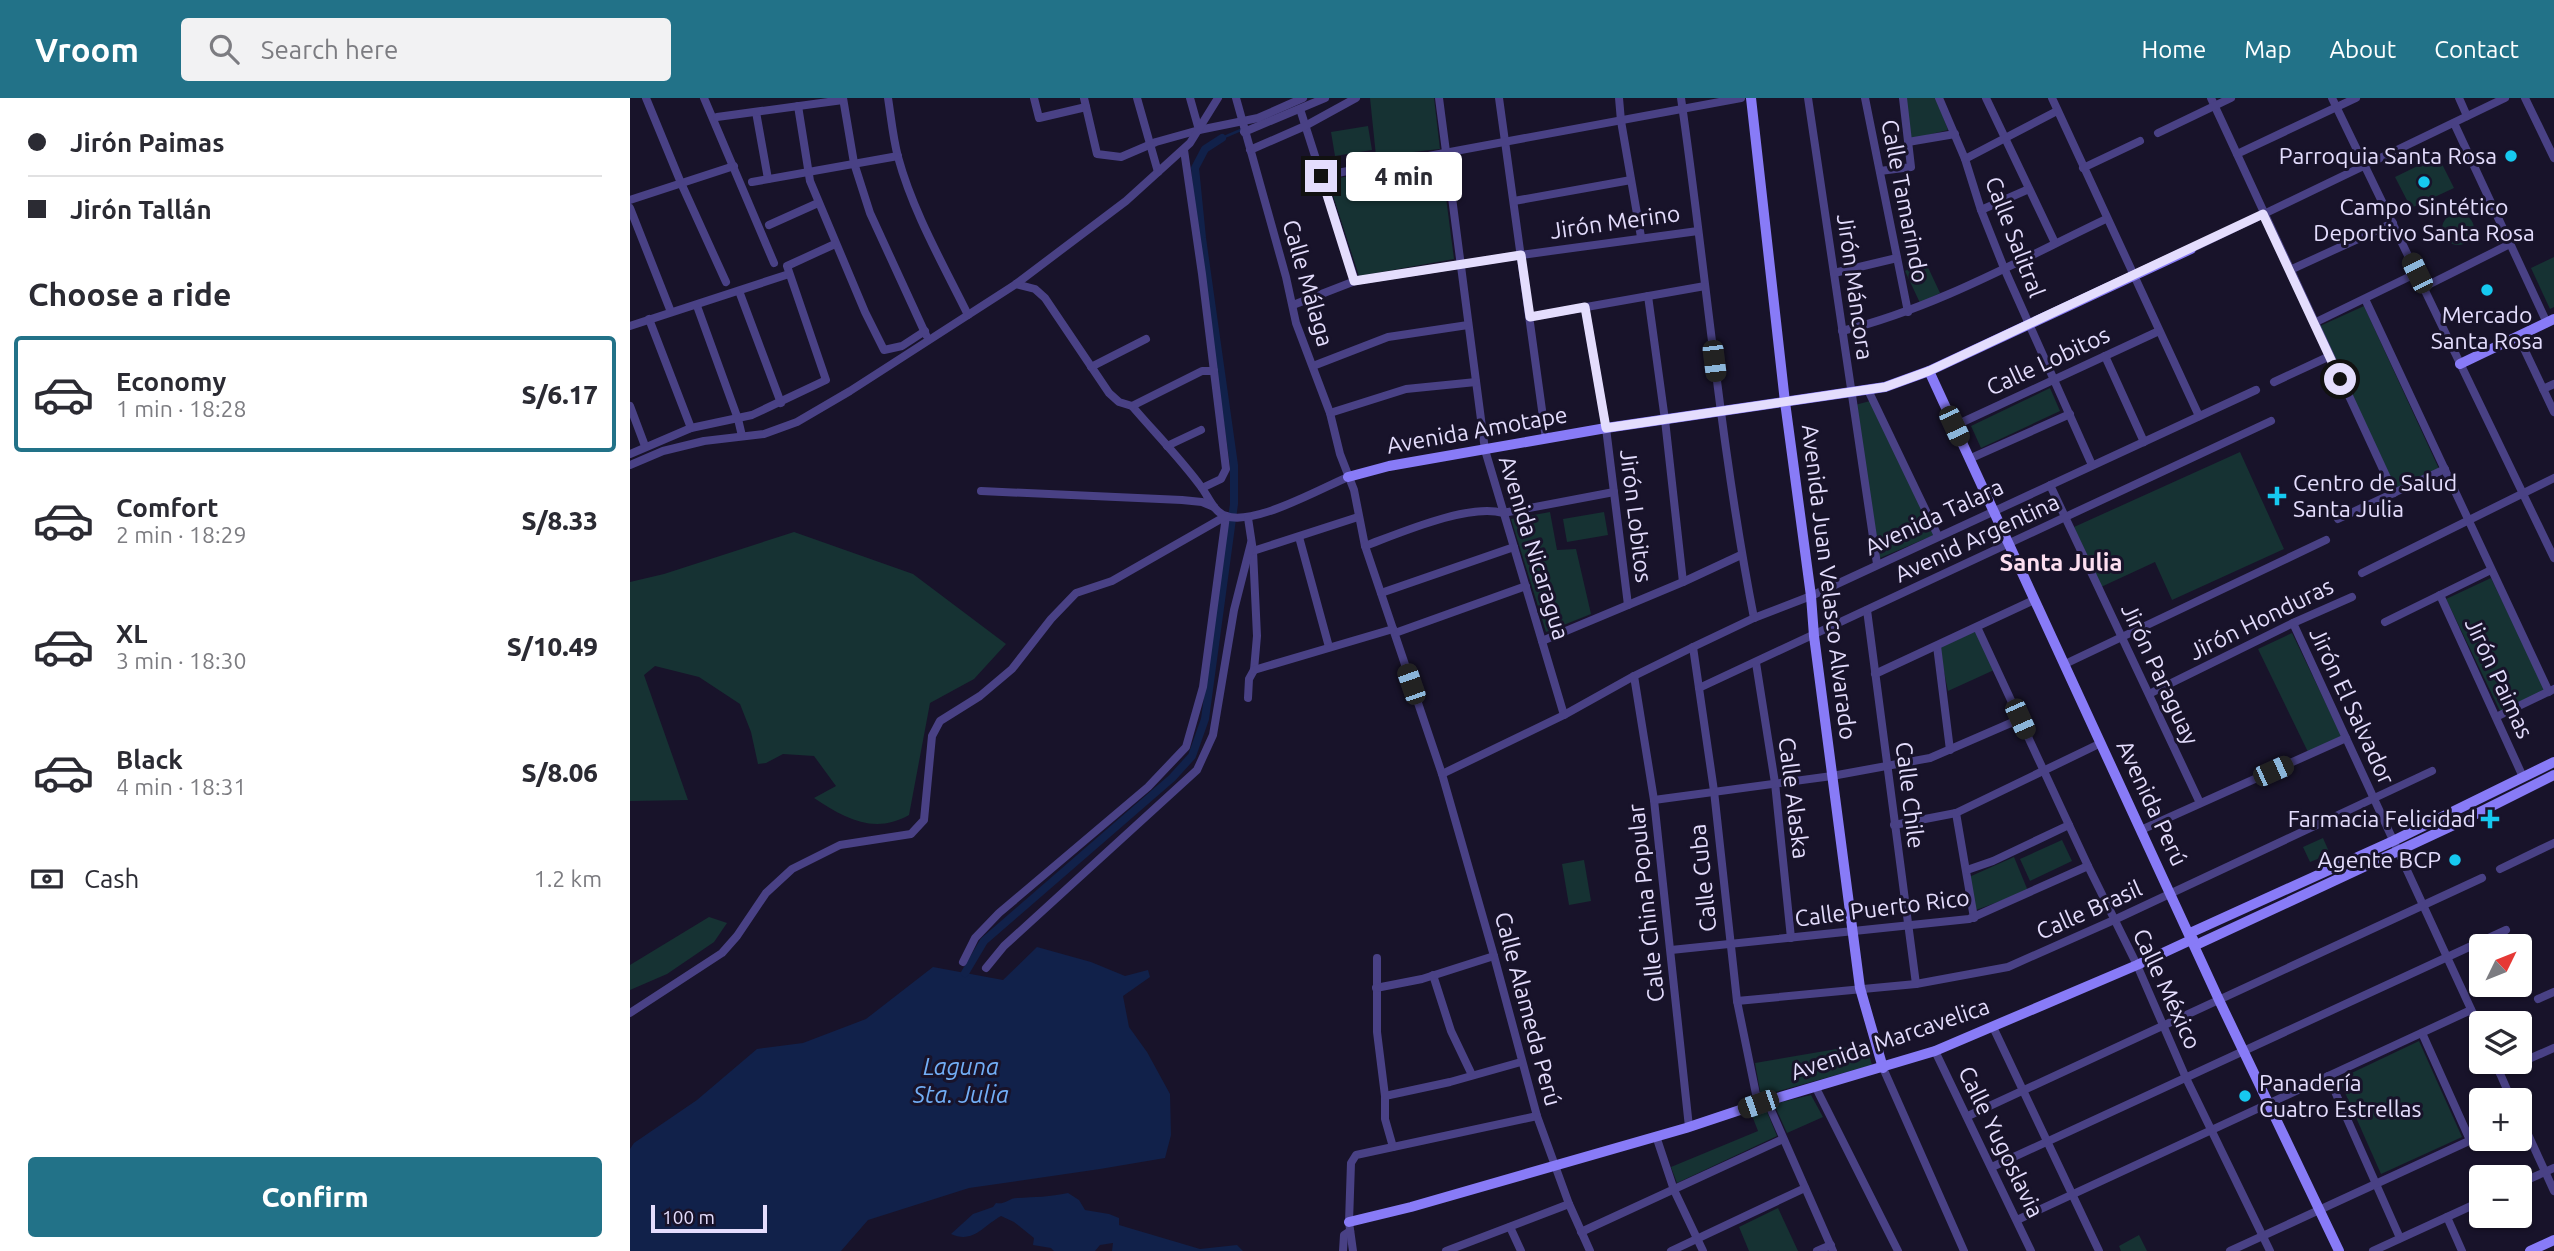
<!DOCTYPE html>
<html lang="en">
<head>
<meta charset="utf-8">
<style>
  :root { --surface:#fff; --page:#f2f2f3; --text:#2b2b33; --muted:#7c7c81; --line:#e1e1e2; --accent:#227288 }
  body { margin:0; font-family:Ubuntu,sans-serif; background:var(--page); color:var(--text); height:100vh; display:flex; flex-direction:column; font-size:26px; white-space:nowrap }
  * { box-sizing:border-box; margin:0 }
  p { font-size:23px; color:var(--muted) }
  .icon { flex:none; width:38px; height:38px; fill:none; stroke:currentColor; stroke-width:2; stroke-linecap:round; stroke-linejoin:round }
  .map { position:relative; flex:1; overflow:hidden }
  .panel { display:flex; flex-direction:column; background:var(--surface); width:630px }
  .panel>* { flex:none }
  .guide { display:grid; align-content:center; height:154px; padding:0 28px; background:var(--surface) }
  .needle { width:46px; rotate:47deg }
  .tools { position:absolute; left:1839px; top:836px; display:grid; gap:14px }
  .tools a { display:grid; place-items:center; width:63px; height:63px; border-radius:7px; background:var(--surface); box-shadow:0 2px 5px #0004; font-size:35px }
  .scale { position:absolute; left:21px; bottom:18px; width:116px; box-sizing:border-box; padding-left:7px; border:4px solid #e4ddfd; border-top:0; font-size:19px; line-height:24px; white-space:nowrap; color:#e4ddfd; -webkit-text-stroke:5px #18132a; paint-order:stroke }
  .end { position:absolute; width:32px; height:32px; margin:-16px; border:9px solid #e4ddfd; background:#111; box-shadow:0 0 0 4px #111 }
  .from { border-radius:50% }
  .bubble { position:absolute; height:49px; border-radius:7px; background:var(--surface); box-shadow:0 2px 5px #0004; font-size:23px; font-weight:800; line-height:49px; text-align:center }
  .car { position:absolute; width:21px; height:42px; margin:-21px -10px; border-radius:9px; box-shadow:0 0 5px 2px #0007; background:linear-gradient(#222 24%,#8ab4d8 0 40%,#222 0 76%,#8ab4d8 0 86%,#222 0) }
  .guide b { display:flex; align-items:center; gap:24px; height:66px; font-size:26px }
  .guide b+b { border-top:2px solid var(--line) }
  .guide i { width:18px; height:18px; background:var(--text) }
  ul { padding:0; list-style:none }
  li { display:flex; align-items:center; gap:21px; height:116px; margin:0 14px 10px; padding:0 14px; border:4px solid transparent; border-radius:7px }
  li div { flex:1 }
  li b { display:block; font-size:26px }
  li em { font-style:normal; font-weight:800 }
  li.active { border-color:var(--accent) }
  li>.icon { width:63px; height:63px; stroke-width:1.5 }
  h2 { padding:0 28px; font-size:32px; line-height:84px }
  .pay { display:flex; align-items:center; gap:18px; height:77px; padding:0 28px; font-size:26px }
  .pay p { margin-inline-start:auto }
  .cta { display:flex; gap:14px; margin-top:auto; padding:14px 28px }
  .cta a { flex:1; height:80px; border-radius:7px; background:var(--accent); color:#fff; font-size:28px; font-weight:800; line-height:80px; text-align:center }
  header { display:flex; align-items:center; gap:42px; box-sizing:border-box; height:98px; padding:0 35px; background:var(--accent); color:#fff }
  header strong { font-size:33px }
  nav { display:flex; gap:38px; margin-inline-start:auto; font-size:24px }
  .search { width:490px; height:63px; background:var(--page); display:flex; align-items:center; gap:18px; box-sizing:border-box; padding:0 24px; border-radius:7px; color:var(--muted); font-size:26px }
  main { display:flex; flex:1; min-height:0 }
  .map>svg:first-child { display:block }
  .green { fill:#163233 }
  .water { fill:#11214a }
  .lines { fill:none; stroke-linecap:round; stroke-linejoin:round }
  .stream { stroke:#11214a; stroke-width:2.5 }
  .canal { stroke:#11214a; stroke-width:8 }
  .street { stroke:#494185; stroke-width:8 }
  .secondary { stroke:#887bf7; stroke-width:10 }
  .route { stroke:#e4ddfd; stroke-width:9 }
  .poi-dot { fill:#16c9f0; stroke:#18132a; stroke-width:2.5 }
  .labels { text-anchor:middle; stroke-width:6; stroke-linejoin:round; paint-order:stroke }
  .poi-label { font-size:23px; fill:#e4ddfd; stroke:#18132a; text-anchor:end }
  .street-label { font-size:23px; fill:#e4ddfd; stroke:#18132a }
  .neighbourhood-label { font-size:24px; font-weight:bold; fill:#fddff0; stroke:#18132a }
  .water-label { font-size:24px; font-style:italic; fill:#72aef6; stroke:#18132a }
</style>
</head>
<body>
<header>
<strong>Vroom</strong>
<div class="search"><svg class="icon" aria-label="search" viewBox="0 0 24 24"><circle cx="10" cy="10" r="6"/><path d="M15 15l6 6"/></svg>Search here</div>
<nav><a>Home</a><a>Map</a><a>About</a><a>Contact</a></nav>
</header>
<main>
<section class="panel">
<div class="guide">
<b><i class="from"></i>Jirón Paimas</b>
<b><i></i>Jirón Tallán</b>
</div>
<h2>Choose a ride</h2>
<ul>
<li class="active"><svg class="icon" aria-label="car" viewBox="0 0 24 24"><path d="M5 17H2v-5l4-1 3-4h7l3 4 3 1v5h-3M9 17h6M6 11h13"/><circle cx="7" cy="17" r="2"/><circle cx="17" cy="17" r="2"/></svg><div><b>Economy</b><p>1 min · 18:28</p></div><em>S/6.17</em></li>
<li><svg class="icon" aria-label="car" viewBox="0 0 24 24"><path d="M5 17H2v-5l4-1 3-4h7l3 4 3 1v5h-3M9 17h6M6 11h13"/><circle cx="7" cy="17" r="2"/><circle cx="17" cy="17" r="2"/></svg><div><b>Comfort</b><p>2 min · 18:29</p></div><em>S/8.33</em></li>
<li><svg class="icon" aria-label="car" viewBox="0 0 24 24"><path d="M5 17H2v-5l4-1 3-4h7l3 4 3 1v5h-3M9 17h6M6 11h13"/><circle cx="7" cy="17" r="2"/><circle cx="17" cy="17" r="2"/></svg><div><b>XL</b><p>3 min · 18:30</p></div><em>S/10.49</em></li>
<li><svg class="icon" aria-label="car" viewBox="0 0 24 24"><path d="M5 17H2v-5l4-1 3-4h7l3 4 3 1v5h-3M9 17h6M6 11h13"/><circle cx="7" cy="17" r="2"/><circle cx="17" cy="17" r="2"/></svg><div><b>Black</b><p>4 min · 18:31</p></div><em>S/8.06</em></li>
</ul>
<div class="pay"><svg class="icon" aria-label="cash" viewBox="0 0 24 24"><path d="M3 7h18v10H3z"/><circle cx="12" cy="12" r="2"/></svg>Cash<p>1.2 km</p></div>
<div class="cta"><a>Confirm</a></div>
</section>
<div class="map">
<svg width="1924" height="1153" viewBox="0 0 1924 1153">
  <rect width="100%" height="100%" fill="#18132a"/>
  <g class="green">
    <polygon points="740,0 804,0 810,51 746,58"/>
    <polygon points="1276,0 1306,0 1318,32 1281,41"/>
    <polygon points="738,28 742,52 705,58 701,34"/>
    <polygon points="1808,58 1824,90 1781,110 1765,79"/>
    <polygon points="811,61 824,161 729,178 698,82"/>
    <circle cx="1828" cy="131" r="16"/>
    <polygon points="1924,159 1924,209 1920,211 1901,170"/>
    <polygon points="1295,163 1310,195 1290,205 1275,173"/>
    <polygon points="1734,208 1809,371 1766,391 1690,228"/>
    <polygon points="1420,290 1430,313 1351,350 1341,328"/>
    <polygon points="1240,303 1304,437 1250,460 1225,307"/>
    <polygon points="1610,354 1654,451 1542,502 1525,464 1471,489 1444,429"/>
    <polygon points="920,414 927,452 946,451 961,516 916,534 881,421"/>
    <polygon points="974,414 978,437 937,444 933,421"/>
    <path d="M164,434l119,42 93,70 -32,35 -44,24 -21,112c-35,20 -65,3 -95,-17l22,-12 -22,-30 -31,-2 -17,9 -8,1 -7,-32 -11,-28 -41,-27 -44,-11 -11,9 44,125 -58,1v-219l34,-8z"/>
    <polygon points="1861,480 1916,593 1871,615 1816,501"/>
    <polygon points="1346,533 1364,572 1318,593 1309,550"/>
    <polygon points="1662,535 1712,639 1678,654 1628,551"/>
    <polygon points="1693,740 1700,756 1680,764 1673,749"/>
    <polygon points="1432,742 1442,763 1400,783 1390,761"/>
    <polygon points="1384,759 1398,793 1346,812 1339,779"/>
    <polygon points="954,762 961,803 939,807 932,766"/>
    <polygon points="79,819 97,825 84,844 37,876 0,892 0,867"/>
    <polygon points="1789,943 1832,1039 1751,1076 1709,981"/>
    <polygon points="1236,946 1242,967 1131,998 1125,965"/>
    <polygon points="1181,997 1193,1019 1157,1035 1144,1006"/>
    <polygon points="1135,1009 1147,1038 1047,1085 1041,1069 1128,1033 1121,1015"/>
    <polygon points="1148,1110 1168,1153 1119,1153 1109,1129"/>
    <polygon points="1509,1137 1517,1153 1491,1153 1489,1148"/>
  </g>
  <g class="water">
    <polygon points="407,849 461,864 495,878 518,872 520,879 493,898 499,929 517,954 540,996 541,1037 535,1060 470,1071 339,1090 238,1122 211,1153 0,1153 0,1051 4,1045 67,1002 127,951 173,945 236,921 303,869 373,882"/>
    <path d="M438,1095l11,7 6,10 24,4 10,4v7l81,24 37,-4 6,6h-131l1,-8 -13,2 -5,6h-41l-3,-3 -18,-3 1,-7 -20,-16 -13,-6c-18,10 -28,28 -50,18l22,-20 20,-7 3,-4c9,2 13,-5 21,-5 18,-1 33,-1 51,-5z"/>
  </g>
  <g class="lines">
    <polyline class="stream" points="592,40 613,31"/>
    <polyline class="canal" points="335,875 354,843 542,680 562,658 575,621 604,406 604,367 572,140 565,70 575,51 592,40"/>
    <g class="street">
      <polyline points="16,0 51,85 96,184"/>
      <polyline points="74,0 144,165"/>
      <polyline points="213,0 224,65 240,115 296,237"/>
      <path d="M258,0c3,19 5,40 10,59 15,55 45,107 70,158"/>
      <polyline points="404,0 409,20 456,9"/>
      <polyline points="454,0 467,56 491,59 526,44 569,32 628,20 673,0"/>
      <polyline points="507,0 528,74"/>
      <polyline points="560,0 569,32"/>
      <polyline points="606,0 656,179 666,225 700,315 710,356 724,392 735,448 812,676 864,858 907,1018 939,1106 960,1153"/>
      <polyline points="809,0 855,352 934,617"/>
      <polyline points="869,0 916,341"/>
      <polyline points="989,0 991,23 1011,139"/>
      <path d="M1051,0c25,173 39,348 73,520"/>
      <polyline points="1178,0 1247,466"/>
      <polyline points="1235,0 1278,214"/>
      <polyline points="1309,0 1335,61 1351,112 1374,170 1462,367"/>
      <polyline points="1356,0 1425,145"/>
      <polyline points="1422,0 1569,318"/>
      <polyline points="1581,0 1764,395"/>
      <polyline points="1702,0 1924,460"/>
      <polyline points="1829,0 1837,18"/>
      <polyline points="1895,0 1924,60"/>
      <polyline points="168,8 180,83 235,214 254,252 272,248 295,233"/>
      <polyline points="670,11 725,183"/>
      <polyline points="126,14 138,81"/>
      <polyline points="87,19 213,2"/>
      <polyline points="1824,25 1917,225"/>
      <polyline points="614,34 695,0"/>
      <polyline points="1528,35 1601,0"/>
      <polyline points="1278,44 1325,36"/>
      <polyline points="554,52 572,176 596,371 591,381 572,390"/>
      <polyline points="620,52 675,28 726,0"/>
      <polyline points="1607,56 1726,0"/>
      <polyline points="1335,61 1427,13"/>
      <polyline points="1453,70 1510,43"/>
      <polyline points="1250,73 1281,69 1273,0"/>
      <polyline points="691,78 1111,0"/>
      <polyline points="122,84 268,58"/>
      <polyline points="0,102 104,68"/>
      <polyline points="884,103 1001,82"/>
      <polyline points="0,110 41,214"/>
      <polyline points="1351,112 1399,91"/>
      <polyline points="139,127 188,105"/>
      <polyline points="1561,151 1875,0"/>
      <polyline points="1660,172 1763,125"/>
      <polyline points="1204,175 1267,160"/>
      <path d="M386,186l19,5 10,9 64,95 10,9 13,4c23,27 49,53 70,82 7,10 12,24 24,28 28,10 94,-27 122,-39"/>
      <polyline points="1794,189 1880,146"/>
      <polyline points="109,193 151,305"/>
      <polyline points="1018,198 1035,322 1053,484"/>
      <polyline points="1735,201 1919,594"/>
      <polyline points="663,207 725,183 891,157 1068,133"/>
      <polyline points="67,208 108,321 112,338"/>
      <polyline points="955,209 976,330 998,507"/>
      <polyline points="900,219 1075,188"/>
      <polyline points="19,221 61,330"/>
      <polyline points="1684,225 1787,175"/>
      <polyline points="0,228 159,176"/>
      <path d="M1212,233c93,-23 178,-71 264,-112"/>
      <polyline points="1888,238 1924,314"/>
      <polyline points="1475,258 1514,344"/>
      <polyline points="683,268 758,239 838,227"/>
      <polyline points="461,269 516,241"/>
      <polyline points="1644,284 1700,258"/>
      <polyline points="1913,291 1924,286"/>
      <polyline points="1238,292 1308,438"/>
      <polyline points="0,308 15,348"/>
      <polyline points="502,308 572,273 584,273"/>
      <polyline points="700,315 776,291 846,284"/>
      <polyline points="1324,328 1529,233"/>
      <polyline points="537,348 571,332"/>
      <polyline points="0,356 61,330 122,317 196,282 157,168 205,146"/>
      <polyline points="1339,361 1440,316"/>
      <polyline points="0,367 33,353 74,343 134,336 167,324 220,293 386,186 496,103 560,45 588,0"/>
      <polyline points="1420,387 1570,705"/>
      <polyline points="351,393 552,402 572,404 584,409"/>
      <polyline points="618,420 623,453 627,538 624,572 619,581 618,600"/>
      <polyline points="1708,421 1815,371"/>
      <polyline points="669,439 699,549"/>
      <path d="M735,448c35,-13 104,-43 138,-33l111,-21"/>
      <polyline points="623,453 728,419"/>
      <polyline points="1732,475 1924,380"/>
      <polyline points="751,495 884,449"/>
      <polyline points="1810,497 1893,679"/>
      <polyline points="1237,512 1286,886"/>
      <polyline points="1755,524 1861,472"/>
      <polyline points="1663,525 1852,935"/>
      <polyline points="1347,529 1458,768 1507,867 1556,980 1640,1153"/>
      <polyline points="765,535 896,488"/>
      <polyline points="912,543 1053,484 1111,457"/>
      <polyline points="1307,548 1320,652"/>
      <polyline points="1063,549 1084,693 1107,903 1128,1006"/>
      <polyline points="1126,565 1145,685 1161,840"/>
      <polyline points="1435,566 1696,442"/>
      <polyline points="624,572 763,531"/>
      <polyline points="1245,576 1404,502"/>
      <polyline points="1004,578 1024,702 1059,1029"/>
      <polyline points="1069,590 1641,323"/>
      <polyline points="1519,596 1663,525 1722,499"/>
      <polyline points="1866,619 1924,591"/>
      <polyline points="812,676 934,617 1004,578 1063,549 1124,520 1181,498 1626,292"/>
      <polyline points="1024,702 1202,678 1300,660 1390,621"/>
      <polyline points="1326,715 1344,820"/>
      <polyline points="1264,727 1326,715 1471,645"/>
      <polyline points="1511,732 1716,640"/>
      <polyline points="1870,771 1924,745"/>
      <polyline points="1337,772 1363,763 1439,727"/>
      <polyline points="1041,852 1339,821 1458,768"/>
      <polyline points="747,860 747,934 755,998 755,1021 763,1049"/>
      <polyline points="333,864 345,840 369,815 518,689 556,649 573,589 596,418"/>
      <polyline points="356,870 374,848 567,672 583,637 604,512 621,445"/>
      <polyline points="803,877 821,933 842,977"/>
      <polyline points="746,890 792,881 864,858"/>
      <polyline points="1908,901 1924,894"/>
      <polyline points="1107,903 1286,886 1378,869 1484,822 1802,673"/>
      <polyline points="0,915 92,855 107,838 136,795 162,771 210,747 281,736 294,722 302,638 310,623 350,598 382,571 421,521 446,495 482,483 596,418"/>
      <polyline points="1363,929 1469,1153"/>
      <polyline points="1792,935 1840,1042"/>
      <polyline points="1305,953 1401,1153"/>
      <polyline points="1865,964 1882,1003"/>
      <polyline points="1253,970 1334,1153"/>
      <polyline points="1869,974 1924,950"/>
      <polyline points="1698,978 1770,1140"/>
      <polyline points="1186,990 1268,1153"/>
      <polyline points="755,998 820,984 891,964"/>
      <polyline points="1137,1003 1203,1153"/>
      <polyline points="1338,1018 1852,780"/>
      <polyline points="1890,1019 1924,1093"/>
      <polyline points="1026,1038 1044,1092 1073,1153"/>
      <polyline points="1362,1069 1876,832"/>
      <polyline points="1890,1085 1924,1070"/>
      <polyline points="1817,1119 1832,1153"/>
      <polyline points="1387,1122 1841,912"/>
      <polyline points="880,1129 891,1153"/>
      <polyline points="951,1134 1153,1041"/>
      <polyline points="713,1153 714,1137 720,1133"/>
      <polyline points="723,1153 719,1124 721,1065 726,1057 907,1018"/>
      <polyline points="816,1153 939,1106"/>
      <polyline points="1041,1153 1175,1090"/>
      <polyline points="1187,1153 1201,1147"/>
      <polyline points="1600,1153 1852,1037"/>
      <polyline points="1743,1153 1852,1103"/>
    </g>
    <g class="secondary">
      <polyline points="1121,0 1155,304 1181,498 1184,538 1230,890 1253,970"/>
      <polyline points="1830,266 1924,221"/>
      <polyline points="1299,273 1589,902 1709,1153"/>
      <polyline points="718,379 759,368 976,330 1255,289 1299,273 1561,151"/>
      <polyline points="1560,835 1763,743 1924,664"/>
      <polyline points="1566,847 1826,726 1924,677"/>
      <polyline points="719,1124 781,1109 1056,1030 1137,1003 1305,953 1507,867 1563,841"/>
      <polyline points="1900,1153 1924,1142"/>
    </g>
  </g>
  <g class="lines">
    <polyline class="route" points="691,78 724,183 891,157 900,219 955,209 976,330 1255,289 1299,273 1633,116 1710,281"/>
  </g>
  <g class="poi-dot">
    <circle cx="1881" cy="58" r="7"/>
    <circle cx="1794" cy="84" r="7"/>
    <circle cx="1857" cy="192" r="7"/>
    <path d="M1643.5 387.5h7v7h7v7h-7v7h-7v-7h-7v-7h7z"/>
    <path d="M1856.5 710.5h7v7h7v7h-7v7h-7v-7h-7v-7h7z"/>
    <circle cx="1825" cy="762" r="7"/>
    <circle cx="1615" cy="998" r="7"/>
  </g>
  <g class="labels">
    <g class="poi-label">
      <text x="1867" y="66">Parroquia Santa Rosa</text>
      <text x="1794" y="117" text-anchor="middle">Campo Sintético<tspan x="1794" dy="26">Deportivo Santa Rosa</tspan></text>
      <text x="1857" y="225" text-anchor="middle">Mercado<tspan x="1857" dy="26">Santa Rosa</tspan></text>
      <text x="1663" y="393" text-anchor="start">Centro de Salud<tspan x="1663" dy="26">Santa Julia</tspan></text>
      <text x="1846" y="729">Farmacia Felicidad</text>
      <text x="1811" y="770">Agente BCP</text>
      <text x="1629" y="993" text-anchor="start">Panadería<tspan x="1629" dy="26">Cuatro Estrellas</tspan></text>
    </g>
    <g class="street-label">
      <text transform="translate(1275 103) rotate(79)" y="8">Calle Tamarindo</text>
      <text transform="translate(985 124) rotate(-8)" y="8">Jirón Merino</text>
      <text transform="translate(1385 139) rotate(69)" y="8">Calle Salitral</text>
      <text transform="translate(678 185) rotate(74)" y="8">Calle Málaga</text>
      <text transform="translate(1225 189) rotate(82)" y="8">Jirón Máncora</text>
      <text transform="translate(1418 263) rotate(-25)" y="8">Calle Lobitos</text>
      <text transform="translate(847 332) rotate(-10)" y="8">Avenida Amotape</text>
      <text transform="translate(1006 418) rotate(83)" y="8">Jirón Lobitos</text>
      <text transform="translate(1304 419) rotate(-25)" y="8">Avenida Talara</text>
      <text transform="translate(1347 440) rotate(-25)" y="8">Avenid Argentina</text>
      <text transform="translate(904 450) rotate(73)" y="8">Avenida Nicaragua</text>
      <text transform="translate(1199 484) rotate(83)" y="8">Avenida Juan Velasco Alvarado</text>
      <text transform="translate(1631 521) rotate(-26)" y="8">Jirón Honduras</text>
      <text transform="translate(1530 576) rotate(65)" y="8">Jirón Paraguay</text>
      <text transform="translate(1869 580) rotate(65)" y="8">Jirón Paimas</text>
      <text transform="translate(1722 608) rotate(65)" y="8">Jirón El Salvador</text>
      <text transform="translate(1280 697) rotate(83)" y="8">Calle Chile</text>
      <text transform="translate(1164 700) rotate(83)" y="8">Calle Alaska</text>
      <text transform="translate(1522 705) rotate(65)" y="8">Avenida Perú</text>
      <text transform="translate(1073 780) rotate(-96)" y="8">Calle Cuba</text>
      <text transform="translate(1016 805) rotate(-96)" y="8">Calle China Popular</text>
      <text transform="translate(1252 810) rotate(-7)" y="8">Calle Puerto Rico</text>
      <text transform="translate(1459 812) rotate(-24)" y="8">Calle Brasil</text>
      <text transform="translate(1537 891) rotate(65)" y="8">Calle México</text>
      <text transform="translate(898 911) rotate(75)" y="8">Calle Alameda Perú</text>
      <text transform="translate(1260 941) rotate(-19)" y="8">Avenida Marcavelica</text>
      <text transform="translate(1371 1044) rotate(64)" y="8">Calle Yugoslavia</text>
    </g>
    <g class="neighbourhood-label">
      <text x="1431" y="473">Santa Julia</text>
    </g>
    <g class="water-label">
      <text x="331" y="977">Laguna<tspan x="331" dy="28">Sta. Julia</tspan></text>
    </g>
  </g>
</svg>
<div class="tools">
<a><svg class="needle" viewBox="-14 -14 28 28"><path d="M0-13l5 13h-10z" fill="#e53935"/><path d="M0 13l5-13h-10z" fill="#7c7c81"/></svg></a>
<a><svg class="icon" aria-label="layers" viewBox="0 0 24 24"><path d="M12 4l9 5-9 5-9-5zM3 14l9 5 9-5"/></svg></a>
<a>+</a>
<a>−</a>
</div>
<div class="scale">100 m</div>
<i class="end from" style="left:1710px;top:281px"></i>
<i class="end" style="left:691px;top:78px"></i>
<div class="bubble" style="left:716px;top:54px;width:116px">4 min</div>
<i class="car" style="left:1787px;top:175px;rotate:334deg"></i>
<i class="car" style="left:1084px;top:263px;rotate:173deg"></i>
<i class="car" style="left:1324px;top:328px;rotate:155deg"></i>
<i class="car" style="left:781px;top:586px;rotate:341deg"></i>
<i class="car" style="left:1390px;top:621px;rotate:156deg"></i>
<i class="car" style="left:1643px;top:673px;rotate:66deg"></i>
<i class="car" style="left:1128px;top:1006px;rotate:251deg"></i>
</div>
</main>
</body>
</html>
